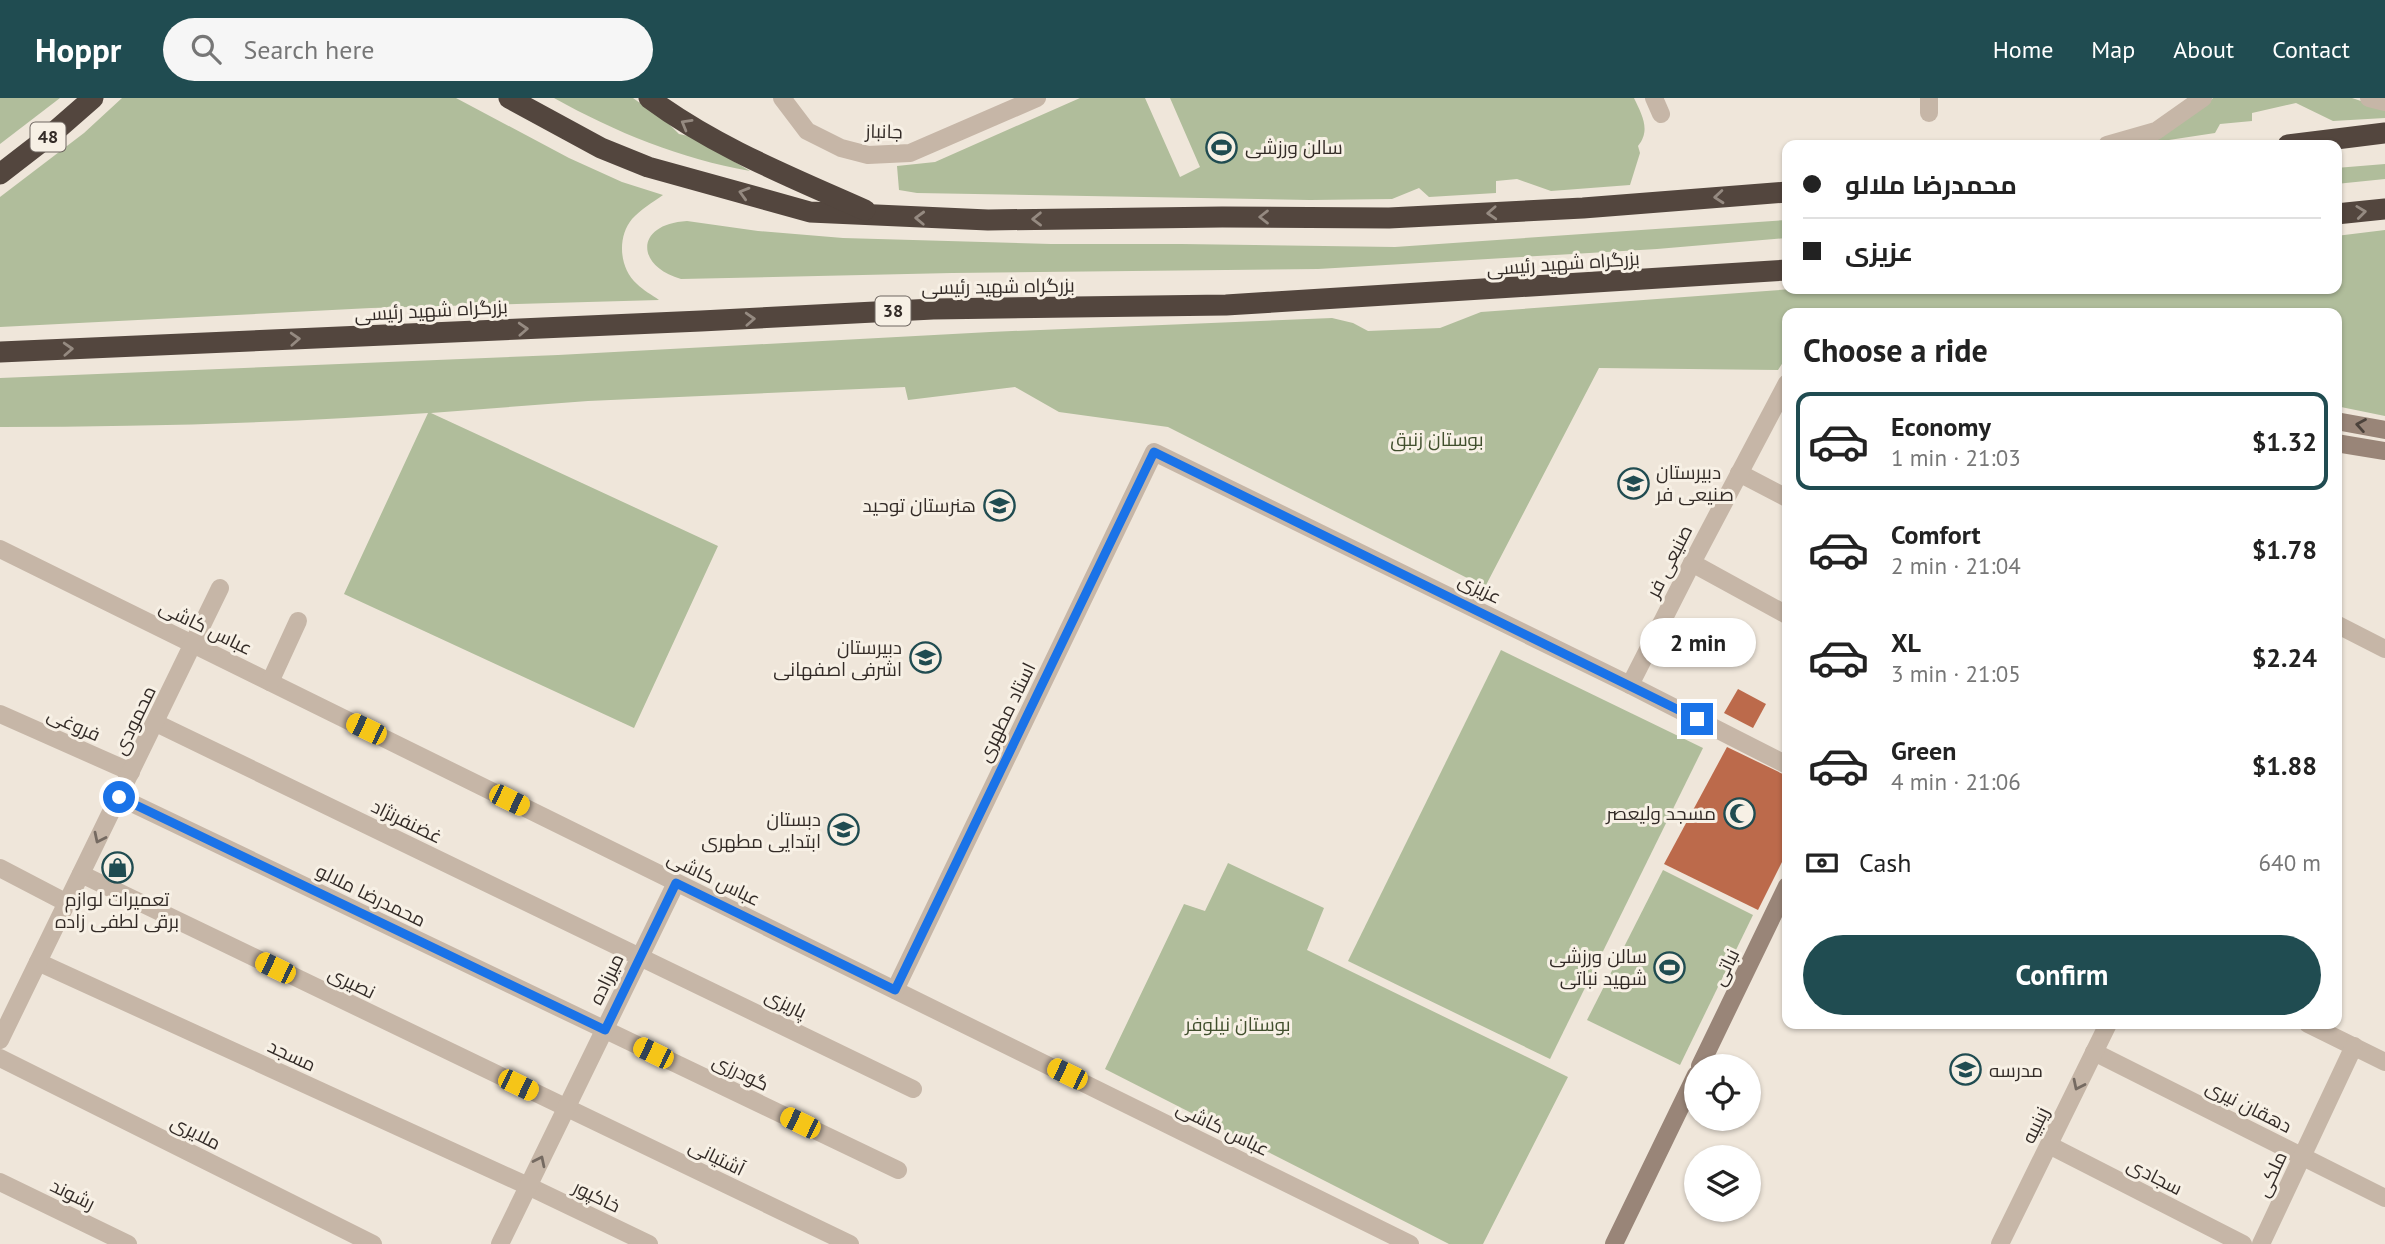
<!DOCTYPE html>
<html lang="en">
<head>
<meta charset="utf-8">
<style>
  :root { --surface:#fff; --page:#f6f6f6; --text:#222; --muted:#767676; --line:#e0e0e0; --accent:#204c51 }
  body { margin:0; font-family:"PT Sans",Cairo,sans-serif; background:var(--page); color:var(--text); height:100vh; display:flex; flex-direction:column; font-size:26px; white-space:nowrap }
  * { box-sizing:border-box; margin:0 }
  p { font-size:23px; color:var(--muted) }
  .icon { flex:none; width:38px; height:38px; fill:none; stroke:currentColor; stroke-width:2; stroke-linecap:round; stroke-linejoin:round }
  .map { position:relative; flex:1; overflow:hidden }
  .sheet { position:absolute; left:1782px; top:210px; width:560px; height:721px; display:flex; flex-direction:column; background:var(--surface); border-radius:14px; box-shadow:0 2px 5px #0004 }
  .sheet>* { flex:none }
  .banner { position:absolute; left:1782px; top:42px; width:560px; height:154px; border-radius:14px; box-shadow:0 2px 5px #0004; display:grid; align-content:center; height:154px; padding:0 21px; background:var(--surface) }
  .buttons { position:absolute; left:1684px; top:956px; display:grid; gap:14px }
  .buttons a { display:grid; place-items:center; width:77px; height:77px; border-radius:50%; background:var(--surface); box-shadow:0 2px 5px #0004; font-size:35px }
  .end { position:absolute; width:32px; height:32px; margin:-16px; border:9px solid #1a73e8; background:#fff; box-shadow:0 0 0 4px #fff }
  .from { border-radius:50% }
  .bubble { position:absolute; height:49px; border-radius:24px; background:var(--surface); box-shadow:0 2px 5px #0004; font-size:23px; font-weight:700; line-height:49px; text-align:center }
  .car { position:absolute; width:21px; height:42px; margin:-21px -10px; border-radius:9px; box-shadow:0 0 5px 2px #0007; background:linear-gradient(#f5c518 24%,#345 0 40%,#f5c518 0 76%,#345 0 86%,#f5c518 0) }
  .banner b { display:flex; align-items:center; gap:24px; height:66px; font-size:26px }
  .banner b+b { border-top:2px solid var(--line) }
  .banner i { width:18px; height:18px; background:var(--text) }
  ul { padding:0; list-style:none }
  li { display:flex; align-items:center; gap:21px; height:98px; margin:0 14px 10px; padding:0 7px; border:4px solid transparent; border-radius:14px }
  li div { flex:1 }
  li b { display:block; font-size:26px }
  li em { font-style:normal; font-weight:700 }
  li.active { border-color:var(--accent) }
  li>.icon { width:63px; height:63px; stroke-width:1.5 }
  h2 { padding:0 21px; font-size:32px; line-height:84px }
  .pay { display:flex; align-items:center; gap:18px; height:77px; padding:0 21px; font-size:26px }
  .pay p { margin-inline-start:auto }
  .cta { display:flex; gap:14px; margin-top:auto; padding:14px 21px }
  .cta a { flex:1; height:80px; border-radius:42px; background:var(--accent); color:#fff; font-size:28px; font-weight:700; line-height:80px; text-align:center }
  header { display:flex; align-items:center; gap:42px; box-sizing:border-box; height:98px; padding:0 35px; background:var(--accent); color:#fff }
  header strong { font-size:33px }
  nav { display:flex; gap:38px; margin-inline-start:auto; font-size:24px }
  .search { width:490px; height:63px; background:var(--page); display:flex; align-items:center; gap:18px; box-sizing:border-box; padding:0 24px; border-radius:38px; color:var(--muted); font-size:26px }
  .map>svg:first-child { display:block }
  .green { fill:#b0bd9b }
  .building { fill:#bc6a4b }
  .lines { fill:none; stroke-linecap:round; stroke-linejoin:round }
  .street { stroke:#c6b6a7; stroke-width:18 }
  .secondary { stroke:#998578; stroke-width:18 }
  .highway { stroke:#53463e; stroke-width:21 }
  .oneway { stroke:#958a81 }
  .oneway2 { stroke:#4c423b }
  .oneway3 { stroke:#756a61 }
  .route { stroke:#1a73e8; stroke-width:9 }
  .labels { text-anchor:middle; stroke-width:6; stroke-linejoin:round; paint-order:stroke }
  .shield { fill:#f7f0e5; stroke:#6e6660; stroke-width:2 }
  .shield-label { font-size:18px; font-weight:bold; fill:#332b27 }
  .street-label { font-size:19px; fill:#332b27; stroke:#f7f0e5 }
  .poi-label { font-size:19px; fill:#332b27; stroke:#f7f0e5; text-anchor:end }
  .park-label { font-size:19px; fill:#414f2d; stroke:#f7f0e5 }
</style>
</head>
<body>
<header>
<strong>Hoppr</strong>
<div class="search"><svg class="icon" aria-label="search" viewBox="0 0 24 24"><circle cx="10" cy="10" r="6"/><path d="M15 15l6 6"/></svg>Search here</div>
<nav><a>Home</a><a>Map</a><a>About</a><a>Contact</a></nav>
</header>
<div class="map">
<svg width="2385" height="1146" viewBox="0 0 2385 1146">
  <rect width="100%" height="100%" fill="#efe6da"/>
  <g class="green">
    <polygon points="0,0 60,0 0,46"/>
    <path d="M122,0h334l113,60 53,24 41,13c-10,7 -23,15 -31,24 -15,18 -13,49 5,65 6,6 15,11 22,16l-288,8 -371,19v-130l84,-64z"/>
    <path d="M554,0h79l36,26 10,10 14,3 57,34c-69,-12 -135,-39 -196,-73z"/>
    <path d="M1080,0h65l35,79 20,-10 -30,-69h464c8,17 17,32 4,48l2,7 -10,32 -79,6 -34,-12 -21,2v12l-67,4 -10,-9 -27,11 -82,1 -393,-7 -18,-3 -2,-24 38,-4z"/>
    <polygon points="2213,0 2352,0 2385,11 2385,20 2333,23 2296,5 2252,15 2252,23 2220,26 2215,35 2136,47 2206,7"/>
    <polygon points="2385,66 2385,81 2336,86 2336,70"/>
    <path d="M1787,122v18l-130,11 -339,20 -366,4 -271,6c-46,-13 -46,-55 6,-58l71,10 85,7 208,6h131l213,3z"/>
    <path d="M2385,132v186l-49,-10v-93h-549v43l-9,14 -179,-2 -114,219 -317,-160 -109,-15 -44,-25 -107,13 -3,-13 -317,14 -157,12 287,133 -84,182 -290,-134 84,-181c-143,10 -285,14 -428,14v-49l558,-23 432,-23 342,-14 21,5 15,8 72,-3 41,-16 311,-23h544v-53z"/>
    <polygon points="1501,552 1703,650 1550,961 1348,863"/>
    <polygon points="1228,765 1324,810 1307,852 1568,979 1483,1146 1449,1146 1105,971 1184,806 1205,813"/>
    <polygon points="1663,772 1753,817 1680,967 1587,922"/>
  </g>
  <g class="building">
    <polygon points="1738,591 1766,606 1753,630 1724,615"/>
    <polygon points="1727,649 1787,678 1787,754 1758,812 1664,766"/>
  </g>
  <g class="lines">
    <g class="street">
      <polyline points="782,0 807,33 841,50 868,57 910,55 1037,0"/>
      <polyline points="1654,0 1661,16"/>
      <polyline points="2369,0 2385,4"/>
      <polyline points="1929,15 1929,0"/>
      <polyline points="2107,47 2156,33 2203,0"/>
      <polyline points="1739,375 1787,400"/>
      <polyline points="0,451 1410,1146"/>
      <polyline points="1692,465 1787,517"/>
      <polyline points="2336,526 2385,551"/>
      <polyline points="270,584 298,523"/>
      <polyline points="1630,587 1692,465 1787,285"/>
      <polyline points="0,616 131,674"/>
      <polyline points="156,625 913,991"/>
      <polyline points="119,699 898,1072"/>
      <polyline points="0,770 67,805"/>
      <polyline points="81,776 850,1146"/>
      <polyline points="38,864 528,1088 649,1146"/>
      <polyline points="895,892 1154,354 1630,587 1787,667"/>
      <polyline points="2308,926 2385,964"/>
      <polyline points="0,942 220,490"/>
      <polyline points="2094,954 2385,1100"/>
      <polyline points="0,960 373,1146"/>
      <polyline points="2049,1047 2243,1146"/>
      <polyline points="0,1084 128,1146"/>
      <polyline points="500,1146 676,785"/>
      <polyline points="2000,1146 2108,926"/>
      <polyline points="2261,1146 2354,948"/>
    </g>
    <g class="secondary">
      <polyline points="2336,323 2385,332"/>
      <polyline points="2336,345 2385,353"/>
      <polyline points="1700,968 1787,788"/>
      <polyline points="1614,1146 1696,977"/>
    </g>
    <g class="highway">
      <polyline points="509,0 601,50 648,69 810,114 988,122 1222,119 1389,120 1583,110 1787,94"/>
      <path d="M649,0c66,49 142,79 216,112"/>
      <polyline points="2288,47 2385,35"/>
      <polyline points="0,76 53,35 93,0"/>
      <polyline points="2336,116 2385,111"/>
      <polyline points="0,254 701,223 933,211 1226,207 1787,172"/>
    </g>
  </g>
  <defs><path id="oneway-chevron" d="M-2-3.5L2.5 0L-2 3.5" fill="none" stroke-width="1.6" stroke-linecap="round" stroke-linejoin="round" transform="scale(1.75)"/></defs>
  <g class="oneway">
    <use href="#oneway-chevron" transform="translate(686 26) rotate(-150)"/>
    <use href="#oneway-chevron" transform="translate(744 95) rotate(-164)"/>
    <use href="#oneway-chevron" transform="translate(1719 99) rotate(175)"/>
    <use href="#oneway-chevron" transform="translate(2361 114) rotate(-7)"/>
    <use href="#oneway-chevron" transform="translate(1492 115) rotate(177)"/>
    <use href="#oneway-chevron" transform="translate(1264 119) rotate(-180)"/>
    <use href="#oneway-chevron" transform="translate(920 120) rotate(-178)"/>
    <use href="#oneway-chevron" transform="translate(1037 121) rotate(179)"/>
    <use href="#oneway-chevron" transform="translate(750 221) rotate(-3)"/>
    <use href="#oneway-chevron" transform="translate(523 231) rotate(-3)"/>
    <use href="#oneway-chevron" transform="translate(295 241) rotate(-3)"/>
    <use href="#oneway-chevron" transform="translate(68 251) rotate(-3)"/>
  </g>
  <use class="oneway2" href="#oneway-chevron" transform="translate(2361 327) rotate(-170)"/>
  <g class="oneway3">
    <use href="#oneway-chevron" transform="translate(99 740) rotate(116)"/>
    <use href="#oneway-chevron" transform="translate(2078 987) rotate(116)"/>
    <use href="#oneway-chevron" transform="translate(540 1063) rotate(-64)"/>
  </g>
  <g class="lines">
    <polyline class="route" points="119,699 605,932 676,785 895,892 1154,354 1697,621"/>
  </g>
  <defs>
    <symbol id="stadium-ring" viewBox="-11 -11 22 22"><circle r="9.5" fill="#f7f0e5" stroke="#204c51" stroke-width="1.5"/><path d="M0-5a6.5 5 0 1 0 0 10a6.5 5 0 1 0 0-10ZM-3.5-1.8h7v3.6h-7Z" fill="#204c51"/></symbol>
    <symbol id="school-ring" viewBox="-11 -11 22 22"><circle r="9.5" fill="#f7f0e5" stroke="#204c51" stroke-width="1.5"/><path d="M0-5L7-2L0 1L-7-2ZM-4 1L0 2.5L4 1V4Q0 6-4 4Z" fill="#204c51"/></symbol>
    <symbol id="mosque-ring" viewBox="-11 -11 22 22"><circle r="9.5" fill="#f7f0e5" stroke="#204c51" stroke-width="1.5"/><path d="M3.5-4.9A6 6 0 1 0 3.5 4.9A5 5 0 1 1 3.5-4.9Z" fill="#204c51"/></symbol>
    <symbol id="shop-ring" viewBox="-11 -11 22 22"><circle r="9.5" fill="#f7f0e5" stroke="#204c51" stroke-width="1.5"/><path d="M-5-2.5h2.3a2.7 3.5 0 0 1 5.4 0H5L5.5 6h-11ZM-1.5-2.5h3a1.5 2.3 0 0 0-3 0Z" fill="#204c51"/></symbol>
  </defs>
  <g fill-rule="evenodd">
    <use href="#stadium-ring" x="1204" y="32" width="35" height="35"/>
    <use href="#school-ring" x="1616" y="368" width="35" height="35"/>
    <use href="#school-ring" x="982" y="390" width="35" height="35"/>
    <use href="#school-ring" x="908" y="542" width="35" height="35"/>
    <use href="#mosque-ring" x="1722" y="698" width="35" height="35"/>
    <use href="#school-ring" x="826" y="714" width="35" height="35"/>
    <use href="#shop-ring" x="100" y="752" width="35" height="35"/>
    <use href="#stadium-ring" x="1652" y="852" width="35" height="35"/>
    <use href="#school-ring" x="1948" y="954" width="35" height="35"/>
  </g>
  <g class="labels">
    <g class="shield">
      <rect x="30.5" y="24.5" width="35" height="29" rx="5"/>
      <rect x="875.5" y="198.5" width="35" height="29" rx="5"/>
    </g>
    <g class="shield-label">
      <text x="48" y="45">48</text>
      <text x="893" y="219">38</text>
    </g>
    <g class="street-label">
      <text transform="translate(884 33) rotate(1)" y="7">جانباز</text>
      <text transform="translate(1563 165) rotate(-4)" y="7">بزرگراه شهید رئیسی</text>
      <text transform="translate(998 188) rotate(-1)" y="7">بزرگراه شهید رئیسی</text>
      <text transform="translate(431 212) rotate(-3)" y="7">بزرگراه شهید رئیسی</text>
      <text transform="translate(1669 463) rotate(-63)" y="7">صنیعی فر</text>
      <text transform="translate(1480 490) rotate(26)" y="7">عزیزی</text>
      <text transform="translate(206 529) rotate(26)" y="7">عباس کاشی</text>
      <text transform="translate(1006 614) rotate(-64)" y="7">استاد مطهری</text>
      <text transform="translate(134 622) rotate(-64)" y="7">محمودی</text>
      <text transform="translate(74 626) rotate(24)" y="7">فروغی</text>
      <text transform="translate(407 723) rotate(26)" y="7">غضنفرنژاد</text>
      <text transform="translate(714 780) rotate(26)" y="7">عباس کاشی</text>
      <text transform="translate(371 797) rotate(26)" y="7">محمدرضا ملالو</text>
      <text transform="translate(1725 869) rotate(-64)" y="7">نباتی</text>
      <text transform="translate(606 881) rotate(-64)" y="7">میرزاده</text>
      <text transform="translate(352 884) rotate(26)" y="7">نصیری</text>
      <text transform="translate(786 905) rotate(26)" y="7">پاریزی</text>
      <text transform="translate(292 957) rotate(25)" y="7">مسجد</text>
      <text transform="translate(741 974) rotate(26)" y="7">گودرزی</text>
      <text transform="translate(2249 1008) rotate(27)" y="7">دهقان نیری</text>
      <text transform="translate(2035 1027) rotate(-64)" y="7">زینبیه</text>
      <text transform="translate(1223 1030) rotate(26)" y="7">عباس کاشی</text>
      <text transform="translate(196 1034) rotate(27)" y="7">ملایری</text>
      <text transform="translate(717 1059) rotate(26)" y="7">آشتیانی</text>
      <text transform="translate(2271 1076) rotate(-65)" y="7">ملکی</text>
      <text transform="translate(2155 1078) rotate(27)" y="7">سجادی</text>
      <text transform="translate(73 1096) rotate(26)" y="7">رشوند</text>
      <text transform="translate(597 1098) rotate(26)" y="7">خاکپور</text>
    </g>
    <g class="poi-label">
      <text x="1245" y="56" text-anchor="start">سالن ورزشی</text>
      <text x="1656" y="381" text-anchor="start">دبیرستان<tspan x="1656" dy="22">صنیعی فر</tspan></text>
      <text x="976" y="414">هنرستان توحید</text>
      <text x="902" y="556">دبیرستان<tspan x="902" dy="22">اشرفی اصفهانی</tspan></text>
      <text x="1716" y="722">مسجد ولیعصر</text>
      <text x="821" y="728">دبستان<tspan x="821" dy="22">ابتدایی مطهری</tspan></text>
      <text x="117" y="808" text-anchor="middle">تعمیرات لوازم<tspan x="117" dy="22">برقی لطفی زاده</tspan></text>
      <text x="1647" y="865">سالن ورزشی<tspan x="1647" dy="22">شهید نباتی</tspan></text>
      <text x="1989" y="979" text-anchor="start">مدرسه</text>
    </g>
    <g class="park-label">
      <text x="1437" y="348">بوستان زنبق</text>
      <text x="1238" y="933">بوستان نیلوفر</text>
    </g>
  </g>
</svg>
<div class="buttons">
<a><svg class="icon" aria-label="locate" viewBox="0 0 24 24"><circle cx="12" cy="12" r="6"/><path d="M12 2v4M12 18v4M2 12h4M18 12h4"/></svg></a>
<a><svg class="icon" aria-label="layers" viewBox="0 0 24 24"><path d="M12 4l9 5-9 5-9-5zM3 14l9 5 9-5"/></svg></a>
</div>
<i class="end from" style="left:119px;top:699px"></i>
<i class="end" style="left:1697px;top:621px"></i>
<div class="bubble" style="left:1640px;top:520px;width:116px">2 min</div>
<i class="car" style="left:366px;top:631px;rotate:296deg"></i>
<i class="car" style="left:509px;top:702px;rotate:116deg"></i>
<i class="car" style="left:275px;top:870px;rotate:296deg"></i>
<i class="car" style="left:653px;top:955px;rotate:296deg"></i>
<i class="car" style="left:1067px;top:976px;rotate:296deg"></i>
<i class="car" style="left:518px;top:987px;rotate:116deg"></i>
<i class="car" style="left:800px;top:1025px;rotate:296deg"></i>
<div class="banner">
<b><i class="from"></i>محمدرضا ملالو</b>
<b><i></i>عزیزی</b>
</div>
<section class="sheet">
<h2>Choose a ride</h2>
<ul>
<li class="active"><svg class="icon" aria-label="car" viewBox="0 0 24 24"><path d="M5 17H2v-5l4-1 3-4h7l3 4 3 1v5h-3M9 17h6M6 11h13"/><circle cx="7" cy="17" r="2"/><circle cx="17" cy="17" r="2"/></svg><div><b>Economy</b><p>1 min · 21:03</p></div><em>$1.32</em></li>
<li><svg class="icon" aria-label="car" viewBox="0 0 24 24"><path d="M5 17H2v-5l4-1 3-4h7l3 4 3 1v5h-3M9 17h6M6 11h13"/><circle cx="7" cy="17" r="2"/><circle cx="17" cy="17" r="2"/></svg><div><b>Comfort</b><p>2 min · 21:04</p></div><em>$1.78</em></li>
<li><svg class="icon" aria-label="car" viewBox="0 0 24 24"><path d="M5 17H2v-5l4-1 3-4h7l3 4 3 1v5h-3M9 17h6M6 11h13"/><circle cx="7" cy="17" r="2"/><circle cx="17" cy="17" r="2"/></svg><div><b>XL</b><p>3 min · 21:05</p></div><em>$2.24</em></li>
<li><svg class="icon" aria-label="car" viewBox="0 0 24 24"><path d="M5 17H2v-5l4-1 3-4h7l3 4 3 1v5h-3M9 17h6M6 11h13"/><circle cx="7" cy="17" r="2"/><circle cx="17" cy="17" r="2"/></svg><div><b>Green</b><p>4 min · 21:06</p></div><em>$1.88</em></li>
</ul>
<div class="pay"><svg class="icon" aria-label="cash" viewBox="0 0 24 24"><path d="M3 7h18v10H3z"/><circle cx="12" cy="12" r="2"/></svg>Cash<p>640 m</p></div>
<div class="cta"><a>Confirm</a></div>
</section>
</div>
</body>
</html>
